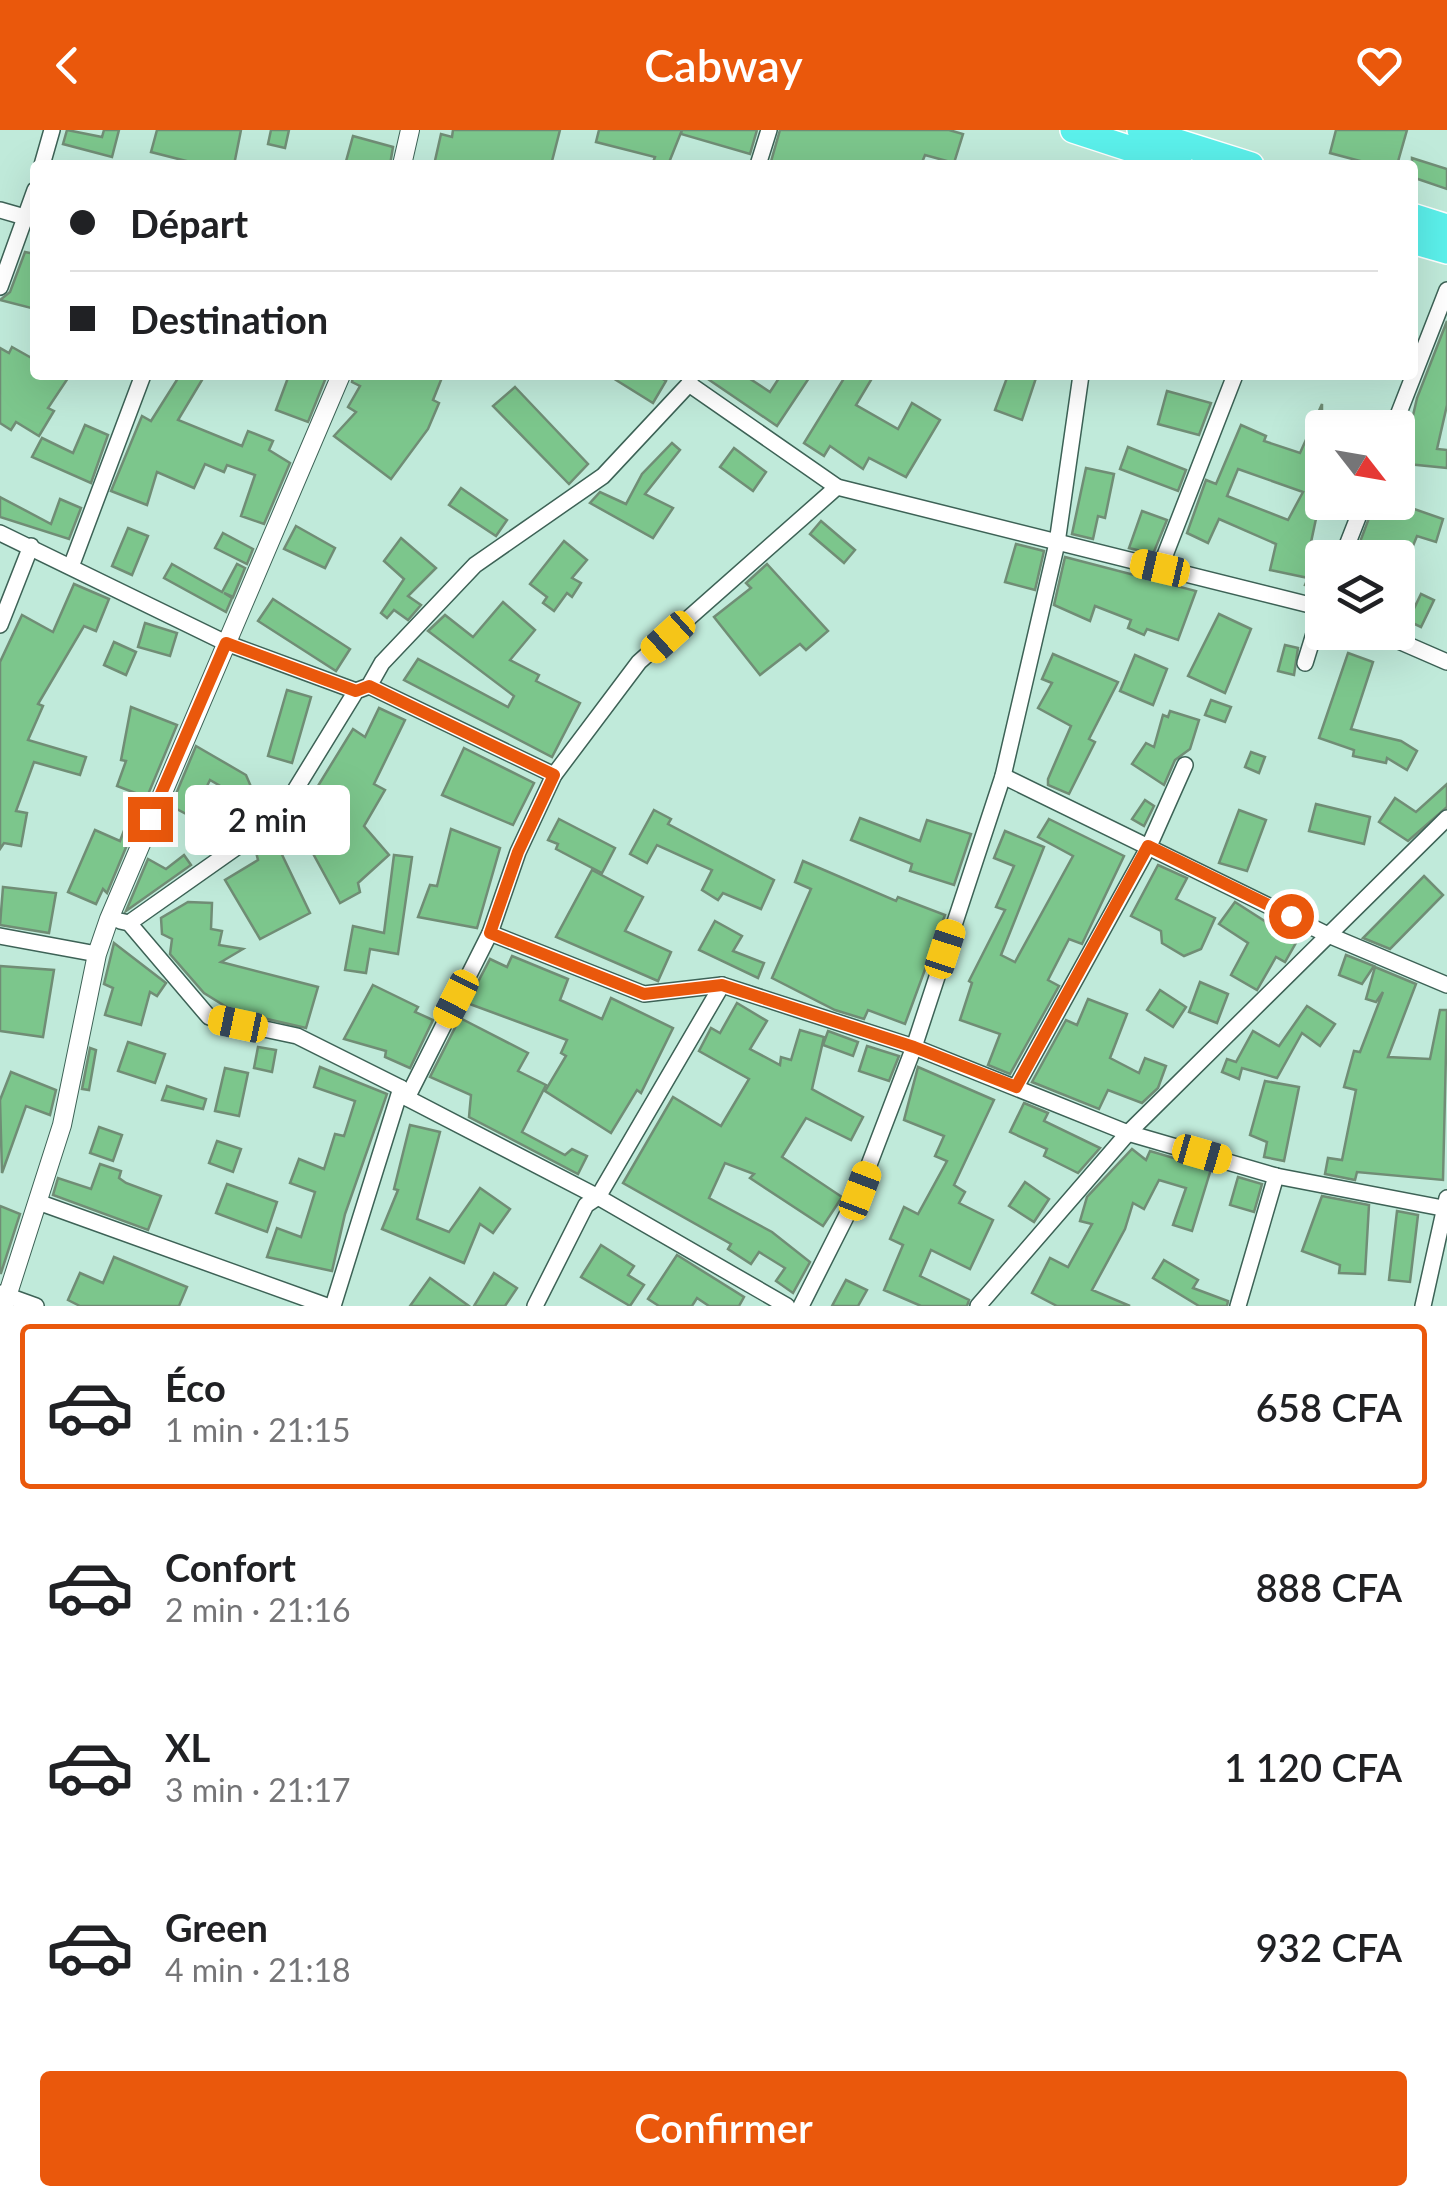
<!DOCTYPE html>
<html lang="fr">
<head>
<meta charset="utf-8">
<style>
  :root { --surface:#fff; --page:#f2f2f2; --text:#202124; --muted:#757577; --line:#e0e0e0; --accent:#ea580c }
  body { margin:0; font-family:Lato,sans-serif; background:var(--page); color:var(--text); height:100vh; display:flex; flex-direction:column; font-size:38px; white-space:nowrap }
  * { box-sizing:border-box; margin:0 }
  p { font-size:32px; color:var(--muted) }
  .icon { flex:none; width:55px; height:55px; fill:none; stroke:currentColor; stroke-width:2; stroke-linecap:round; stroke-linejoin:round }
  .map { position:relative; height:1176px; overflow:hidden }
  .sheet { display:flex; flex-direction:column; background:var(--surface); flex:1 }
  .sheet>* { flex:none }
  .top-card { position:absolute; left:30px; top:30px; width:1388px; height:220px; border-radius:10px; box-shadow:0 10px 40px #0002; display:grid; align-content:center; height:220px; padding:0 40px; background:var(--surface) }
  .needle { width:65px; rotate:121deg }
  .controls { position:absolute; left:1305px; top:280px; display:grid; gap:20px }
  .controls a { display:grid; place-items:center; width:110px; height:110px; border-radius:10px; background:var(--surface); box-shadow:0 10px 40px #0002; font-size:50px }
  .end { position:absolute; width:45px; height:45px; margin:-22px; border:12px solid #ea580c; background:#fff; box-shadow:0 0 0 5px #fff }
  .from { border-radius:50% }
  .bubble { position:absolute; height:70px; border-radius:10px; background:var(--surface); box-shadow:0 10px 40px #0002; font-size:32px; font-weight:600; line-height:70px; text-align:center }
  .car { position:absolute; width:30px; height:60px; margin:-30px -15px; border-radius:12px; box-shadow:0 0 8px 2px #0007; background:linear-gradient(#f5c518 24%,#345 0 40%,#f5c518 0 76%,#345 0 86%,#f5c518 0) }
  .top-card b { display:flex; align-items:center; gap:35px; height:95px; font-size:38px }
  .top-card b+b { border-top:2px solid var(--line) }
  .top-card i { width:25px; height:25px; background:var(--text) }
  ul { padding:18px 0 0; list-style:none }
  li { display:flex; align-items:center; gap:30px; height:165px; margin:0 20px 15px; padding:0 20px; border:5px solid transparent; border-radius:10px }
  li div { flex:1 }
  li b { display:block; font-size:38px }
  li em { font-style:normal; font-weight:600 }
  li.current { border-color:var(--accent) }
  li>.icon { width:90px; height:90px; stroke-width:1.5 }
  .action { display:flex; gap:20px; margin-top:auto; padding:20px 40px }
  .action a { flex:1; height:115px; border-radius:10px; background:var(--accent); color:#fff; font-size:40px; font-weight:600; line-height:115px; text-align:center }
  header { display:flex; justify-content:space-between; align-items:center; height:130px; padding:0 40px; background:var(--accent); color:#fff; font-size:45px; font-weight:600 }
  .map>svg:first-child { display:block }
  .building { fill:#7cc68c; stroke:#708d75; stroke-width:2.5; fill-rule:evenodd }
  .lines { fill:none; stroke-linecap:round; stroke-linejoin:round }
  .minor-casing { stroke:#3d6256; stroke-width:18 }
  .tertiary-casing { stroke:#3d6256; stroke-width:20 }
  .trunk-casing { stroke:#fff; stroke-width:28 }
  .minor { stroke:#fff; stroke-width:15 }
  .tertiary { stroke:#fff; stroke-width:18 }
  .trunk { stroke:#5bf0eb; stroke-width:25 }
  .route { stroke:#ea580c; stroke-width:12 }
</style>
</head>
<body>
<header><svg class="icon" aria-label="back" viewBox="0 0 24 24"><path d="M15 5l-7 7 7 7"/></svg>Cabway<svg class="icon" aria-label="heart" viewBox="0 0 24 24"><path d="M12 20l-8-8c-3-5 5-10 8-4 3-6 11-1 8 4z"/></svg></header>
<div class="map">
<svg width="1447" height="1176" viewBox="0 0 1447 1176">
  <rect width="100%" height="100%" fill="#c0eada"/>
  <g class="building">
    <polygon points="67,0 102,7 104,0 119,0 112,27 63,14"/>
    <polygon points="157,0 241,0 234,35 202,35 151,22"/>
    <polygon points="271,0 289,0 285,18 268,14"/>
    <polygon points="453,0 560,0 551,35 434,35 441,4 452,7"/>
    <polygon points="599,0 682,0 668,35 652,35 655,27 596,12"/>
    <polygon points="682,0 757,0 750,24 681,4"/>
    <polygon points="780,0 949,0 963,4 954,33 925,25 921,35 770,35"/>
    <polygon points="1336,0 1407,0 1397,35 1375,35 1330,23"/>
    <polygon points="353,6 393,17 390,35 345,35"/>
    <polygon points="1412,28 1447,39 1447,59 1412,47"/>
    <polygon points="25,122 35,124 35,179 0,170 10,162"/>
    <polygon points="1447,191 1447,275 1437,319 1447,320 1447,338 1398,333 1398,313 1406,316 1417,268"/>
    <polygon points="12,217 35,230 35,245 70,245 48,278 54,281 39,306 16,292 11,300 0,293 0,218 9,223"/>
    <polygon points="180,245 205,245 178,290 242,316 248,301 273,311 269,320 290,333 264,394 241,386 255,345 227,335 224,342 205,334 194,358 157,342 147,375 111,361 142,286 151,291"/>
    <polygon points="289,245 327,245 308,292 276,280"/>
    <polygon points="353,245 443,245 433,270 439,273 428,299 391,349 334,306 356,282 348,277 360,256 352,252"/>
    <polygon points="608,245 656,245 666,251 653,273"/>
    <polygon points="702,245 744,245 770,262 781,245 811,245 777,296"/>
    <polygon points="846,245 874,245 856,275 898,299 912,273 940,290 906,347 869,328 863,339 830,316 824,326 804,313"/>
    <polygon points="1008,245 1037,245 1022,290 995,280"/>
    <polygon points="515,257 588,334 569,354 493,276"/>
    <polygon points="1167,261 1211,273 1199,305 1158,294"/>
    <path d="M1322,274v7l40,17h-40v89l-5,-3 -7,33 9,4 3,-7 -3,46 -14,-5 3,-7 -38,-8 6,-26 -57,-25 -11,24 -21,-10 19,-53 10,4 25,-59 25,11 -2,5 36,12zM1238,339l65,23 -15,28 -61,-24z"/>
    <polygon points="85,295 108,305 91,353 32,327 42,308 73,323"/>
    <polygon points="672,313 680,320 645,364 673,378 653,408 590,373 600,362 626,374 642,344"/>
    <polygon points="1128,317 1186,340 1178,361 1120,339"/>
    <polygon points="734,318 766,342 753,361 720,337"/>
    <polygon points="1086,338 1114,344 1105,388 1098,386 1093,409 1072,404"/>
    <polygon points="461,358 507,390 496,406 449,375"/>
    <polygon points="0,367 51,394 60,369 81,378 69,409 0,387"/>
    <polygon points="1375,372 1394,372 1443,389 1436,412 1417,406 1408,428 1372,428 1357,420"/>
    <polygon points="1142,381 1167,390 1153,424 1129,418"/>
    <polygon points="821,391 855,420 844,433 810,404"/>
    <polygon points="296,396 335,418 325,438 284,419"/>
    <polygon points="128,398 148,406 132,445 112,436"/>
    <polygon points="223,403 253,419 247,434 215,418"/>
    <polygon points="401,408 436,438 408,466 421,475 408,490 394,480 387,488 381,483 404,449 384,431"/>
    <polygon points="564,411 587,430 572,448 581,453 572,467 567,463 554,481 543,473 547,467 530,454"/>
    <polygon points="1016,414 1044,421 1035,460 1005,452"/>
    <polygon points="1065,427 1196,461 1178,510 1147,499 1144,505 1128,498 1131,490 1095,476 1090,491 1054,475"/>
    <polygon points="172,434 222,462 237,434 245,438 233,467 224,463 232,468 226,482 164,448"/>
    <polygon points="767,434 828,501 806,520 800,514 760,545 714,487 751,458 746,453"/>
    <polygon points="74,454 109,469 96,501 84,496 38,574 43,576 28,610 86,627 80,645 34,632 16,681 27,683 21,716 4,713 0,719 0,532 22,485 53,502"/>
    <polygon points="1421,464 1434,470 1421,497 1408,491"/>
    <polygon points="273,469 350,519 336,541 258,491"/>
    <polygon points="503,472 535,500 510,530 539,545 536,551 580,573 552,627 404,550 418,529 508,577 514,566 428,501 445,485 473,507"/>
    <polygon points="1219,484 1251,499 1225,563 1188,546"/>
    <polygon points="145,493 177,503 170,526 138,517"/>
    <polygon points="114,512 136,522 126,545 104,535"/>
    <polygon points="1285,515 1298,518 1294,545 1278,541"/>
    <polygon points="1348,523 1373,532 1351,599 1401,611 1417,621 1407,640 1387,628 1386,633 1353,626 1354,620 1319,608"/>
    <polygon points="1053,524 1118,552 1089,609 1095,612 1069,664 1048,655 1048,649 1071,596 1038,578 1052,553 1042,549"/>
    <polygon points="1135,525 1167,539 1153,575 1120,561"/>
    <polygon points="287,560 311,567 292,633 268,626"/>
    <polygon points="1211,570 1231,577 1225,592 1205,585"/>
    <polygon points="131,577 177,595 107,763 103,759 96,774 68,762 95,700 120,711 138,664 117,656 126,631 121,630"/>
    <polygon points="379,578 405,590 374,654 385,660 364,696 389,725 358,753 360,762 340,773 310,718 344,700 305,677 353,599 365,607"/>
    <polygon points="1170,581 1199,590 1190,619 1175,630 1164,655 1132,634 1146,613 1154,617 1163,585 1168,587"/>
    <polygon points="196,616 246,645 261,680 210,650 192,687 171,676"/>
    <polygon points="464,618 534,653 513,695 442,665"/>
    <polygon points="1251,622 1265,627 1259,643 1245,637"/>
    <polygon points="1447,654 1447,677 1408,711 1379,692 1395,668 1416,682"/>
    <polygon points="1145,670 1154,676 1144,696 1132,689"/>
    <polygon points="1316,674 1370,687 1364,714 1309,701"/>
    <polygon points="654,680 671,689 668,694 774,750 761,779 723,763 718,770 702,760 712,740 657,715 647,733 630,724"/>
    <polygon points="1239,680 1266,690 1247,741 1219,733"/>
    <polygon points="860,688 920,711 927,690 971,704 954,755 910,741 912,734 851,710"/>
    <polygon points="559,689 615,718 602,743 556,719 558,714 548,710"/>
    <polygon points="1049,689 1124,726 1082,814 1069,809 1048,850 1059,856 1010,944 988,935 1000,904 960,890 972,853 969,851 1005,780 996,777 1014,736 994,728 1005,701 1044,717 1001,825 1015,832 1073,726 1038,707"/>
    <polygon points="451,699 500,718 477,798 418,787 430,755 437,756"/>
    <polygon points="274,708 310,783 260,809 225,750 258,730 255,718"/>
    <polygon points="184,725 191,735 126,781 148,729 166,739"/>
    <polygon points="394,725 412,727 398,824 370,819 366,843 345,840 353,796 384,803"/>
    <polygon points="803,731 896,771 898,767 945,785 905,894 868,880 864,889 835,880 772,848 811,759 795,752"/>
    <polygon points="1158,735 1187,748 1176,769 1215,788 1201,819 1184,826 1162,813 1161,801 1131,786"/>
    <polygon points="592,740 643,767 625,801 671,822 658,851 556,807"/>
    <polygon points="1424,746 1443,765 1390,819 1363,808"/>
    <polygon points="3,757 56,763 49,803 0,795"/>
    <polygon points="188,772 212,773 211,799 222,801 219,815 243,819 221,832 318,857 306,898 233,881 204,863 170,824 172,809 162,804 161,788"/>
    <polygon points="1235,772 1277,799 1280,794 1301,804 1285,832 1276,827 1257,860 1231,845 1248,813 1219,794"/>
    <polygon points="715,791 742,806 733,821 764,833 758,848 699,820"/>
    <polygon points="114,813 166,853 157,866 150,862 141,895 105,885 113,858 104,854"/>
    <polygon points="1346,825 1374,836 1362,854 1339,845"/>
    <polygon points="512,826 568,849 560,870 602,889 611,868 673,898 641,963 637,960 611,1003 545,961 566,926 561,923 567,910 467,873 490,829 507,837"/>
    <polygon points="0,836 54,840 43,907 0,901"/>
    <polygon points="1375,837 1416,854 1388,927 1430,929 1440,880 1447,880 1443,1050 1357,1042 1355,1050 1325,1044 1328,1028 1342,1030 1356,960 1344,957 1354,921 1360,922 1383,862 1376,872 1366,869"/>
    <polygon points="1200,852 1228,864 1217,893 1189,882"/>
    <polygon points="373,855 418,877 415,882 433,890 410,938 385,927 386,921 344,909"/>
    <polygon points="1160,860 1186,877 1173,897 1147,880"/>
    <polygon points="1088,869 1127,884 1110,928 1139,943 1145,928 1166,936 1158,958 1142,973 1108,960 1099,979 1032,952 1066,890 1077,895"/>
    <polygon points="737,873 767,891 750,919 780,935 781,927 791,930 800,900 824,907 812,959 863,987 851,1010 806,988 782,1027 842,1067 823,1096 750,1048 754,1044 725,1033 709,1068 772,1102 810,1132 793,1163 776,1151 785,1138 759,1122 751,1134 728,1119 731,1114 623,1053 673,967 721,996 749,949 699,921 711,898 720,903"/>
    <polygon points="1307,876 1335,894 1320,916 1302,903 1277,948 1242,938 1239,949 1222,942 1227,929 1236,932 1253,901 1279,916"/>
    <polygon points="460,888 528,923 518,941 546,955 522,1002 565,1025 572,1019 587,1026 578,1044 469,987 471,965 430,947"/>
    <polygon points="828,901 858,912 853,926 823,915"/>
    <polygon points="128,912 165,924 155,953 118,941"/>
    <polygon points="867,916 899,926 889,951 859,941"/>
    <polygon points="258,917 276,920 272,942 254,938"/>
    <polygon points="90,918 96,920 89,960 82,959"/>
    <polygon points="320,937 387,964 345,1084 332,1141 267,1127 277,1098 301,1107 315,1062 290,1053 299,1029 324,1039 335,1004 344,1006 355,971 314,957"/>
    <polygon points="918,937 994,970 954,1055 965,1062 959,1073 993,1090 970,1139 931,1120 920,1146 969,1170 967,1176 921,1176 884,1160 903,1115 890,1109 904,1077 918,1084 947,1031 935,1026 944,1006 904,990"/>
    <polygon points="225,938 248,943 239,986 215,981"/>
    <polygon points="11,942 56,960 50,985 26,976 2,1043 0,970"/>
    <polygon points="1265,951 1299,957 1284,1031 1264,1027 1267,1012 1250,1005"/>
    <polygon points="167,956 206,969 203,979 162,970"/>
    <polygon points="1024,973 1048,983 1044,991 1100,1018 1078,1043 1044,1026 1047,1019 1010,1002"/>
    <polygon points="410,995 440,1002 417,1089 449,1102 480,1058 510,1079 493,1103 480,1094 464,1133 382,1099 398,1060 394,1059"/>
    <polygon points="99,997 122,1005 113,1031 90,1023"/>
    <polygon points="217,1011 241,1019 233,1042 209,1033"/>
    <polygon points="1132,1019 1146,1030 1150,1021 1211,1039 1192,1101 1173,1095 1186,1058 1159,1050 1144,1079 1133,1073 1125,1099 1092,1160 1130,1176 1057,1176 1032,1163 1050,1128 1068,1137 1092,1094 1080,1091 1087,1067"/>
    <polygon points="100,1034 121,1041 119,1048 126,1053 161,1066 148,1100 53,1065 58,1048 91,1059"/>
    <polygon points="1238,1047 1262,1054 1254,1082 1230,1075"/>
    <polygon points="1025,1052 1049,1069 1034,1092 1009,1076"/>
    <polygon points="227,1054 277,1072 267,1102 216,1083"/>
    <polygon points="1322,1066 1369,1075 1365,1144 1339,1143 1340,1135 1302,1121"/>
    <polygon points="0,1076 20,1084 1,1143 0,1143"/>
    <polygon points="1397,1081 1418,1085 1410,1152 1389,1150"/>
    <polygon points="601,1115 634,1136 628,1145 644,1155 630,1176 581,1147"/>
    <polygon points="677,1125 744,1167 739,1176 709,1176 697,1168 692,1176 659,1176 648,1169"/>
    <polygon points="114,1127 187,1157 179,1176 80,1176 68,1170 80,1143 103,1153"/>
    <polygon points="1164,1130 1198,1150 1193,1158 1228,1171 1227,1176 1199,1176 1153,1148"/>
    <polygon points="494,1143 517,1158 505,1176 474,1176"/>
    <polygon points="430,1148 469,1176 410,1176"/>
    <polygon points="846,1150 867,1160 858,1176 832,1176"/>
  </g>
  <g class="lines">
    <defs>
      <g id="minor">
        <polyline points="42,35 52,0"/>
        <polyline points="758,35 769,0"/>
        <polyline points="0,80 35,90"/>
        <polyline points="0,157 35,60"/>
        <polyline points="689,254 837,357 1322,478"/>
        <polyline points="1393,298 1447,160"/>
        <polyline points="0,403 226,513 356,561"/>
        <polyline points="1342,428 1364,372"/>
        <polyline points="72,434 143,245"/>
        <polyline points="1160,438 1235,245"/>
        <polyline points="0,495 31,416"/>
        <polyline points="1378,502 1447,532"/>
        <polyline points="1305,533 1322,478"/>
        <polyline points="369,556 554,645"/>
        <polyline points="1003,646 1326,804 1447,855"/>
        <polyline points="120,791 129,793 209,887 297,906 401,958 407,968 598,1067 787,1176"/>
        <polyline points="129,793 278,688 356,561 369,556 382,533 475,435 603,346 689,254 691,245"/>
        <polyline points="490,803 644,864 722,855 914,917 1128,1003 1276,1046 1447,1079"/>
        <polyline points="0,806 97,824"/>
        <polyline points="1016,957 1149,716 1185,635"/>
        <polyline points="407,968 490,803 518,722 554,645 639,532 837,357"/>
        <polyline points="38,1072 327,1176"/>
        <polyline points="0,1163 36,1176"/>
        <polyline points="333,1176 401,958"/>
        <polyline points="535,1176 586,1075 598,1067 722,855"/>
        <polyline points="801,1176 859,1061 914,917 1003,646 1057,413 1081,245"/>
        <polyline points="978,1176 1128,1003 1447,688"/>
        <polyline points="1238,1176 1276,1046"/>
        <polyline points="1423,1176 1447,1068"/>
      </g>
      <g id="tertiary">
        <polyline points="402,35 410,0"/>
        <polyline points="4,1176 62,995 97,824 109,789 341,245"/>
      </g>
      <g id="trunk">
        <polyline points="1073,0 1180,35"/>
        <polyline points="1140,0 1251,35"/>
        <polyline points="1412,86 1447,97"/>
        <polyline points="1412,111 1447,121"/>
      </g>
    </defs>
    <use href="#minor" class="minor-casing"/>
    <use href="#tertiary" class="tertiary-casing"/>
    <use href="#trunk" class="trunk-casing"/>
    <use href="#minor" class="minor"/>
    <use href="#tertiary" class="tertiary"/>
    <use href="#trunk" class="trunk"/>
  </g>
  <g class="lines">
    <polyline class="route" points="150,689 226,513 356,561 369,556 554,645 518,722 490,803 644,864 722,855 914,917 1016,957 1148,716 1291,786"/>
  </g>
</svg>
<div class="controls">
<a><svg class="needle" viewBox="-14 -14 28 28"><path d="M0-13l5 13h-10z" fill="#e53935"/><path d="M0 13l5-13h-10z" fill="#757577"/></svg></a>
<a><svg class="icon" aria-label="layers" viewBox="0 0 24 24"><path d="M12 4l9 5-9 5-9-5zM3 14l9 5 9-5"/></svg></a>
</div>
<i class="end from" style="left:1291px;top:786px"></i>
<i class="end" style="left:150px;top:689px"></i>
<div class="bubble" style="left:185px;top:655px;width:165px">2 min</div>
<i class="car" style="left:1160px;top:438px;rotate:283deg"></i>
<i class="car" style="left:668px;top:507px;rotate:228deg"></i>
<i class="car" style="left:945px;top:819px;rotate:18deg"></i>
<i class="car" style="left:456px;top:869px;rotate:207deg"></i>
<i class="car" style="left:238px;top:894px;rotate:282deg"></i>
<i class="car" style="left:1202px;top:1024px;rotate:106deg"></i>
<i class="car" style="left:860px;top:1061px;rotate:21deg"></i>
<div class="top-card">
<b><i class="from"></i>Départ</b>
<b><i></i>Destination</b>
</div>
</div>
<section class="sheet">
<ul>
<li class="current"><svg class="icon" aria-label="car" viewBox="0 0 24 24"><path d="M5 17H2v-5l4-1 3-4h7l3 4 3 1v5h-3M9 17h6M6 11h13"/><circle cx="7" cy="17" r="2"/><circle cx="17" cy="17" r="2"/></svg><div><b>Éco</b><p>1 min · 21:15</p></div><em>658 CFA</em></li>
<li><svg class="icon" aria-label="car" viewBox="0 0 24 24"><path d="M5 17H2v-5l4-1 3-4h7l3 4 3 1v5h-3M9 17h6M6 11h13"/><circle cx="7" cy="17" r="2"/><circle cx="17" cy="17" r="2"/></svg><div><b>Confort</b><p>2 min · 21:16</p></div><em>888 CFA</em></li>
<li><svg class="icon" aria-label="car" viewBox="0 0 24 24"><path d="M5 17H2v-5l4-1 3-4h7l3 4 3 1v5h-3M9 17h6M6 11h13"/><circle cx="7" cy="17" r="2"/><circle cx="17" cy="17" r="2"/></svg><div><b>XL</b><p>3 min · 21:17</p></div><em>1 120 CFA</em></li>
<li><svg class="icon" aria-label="car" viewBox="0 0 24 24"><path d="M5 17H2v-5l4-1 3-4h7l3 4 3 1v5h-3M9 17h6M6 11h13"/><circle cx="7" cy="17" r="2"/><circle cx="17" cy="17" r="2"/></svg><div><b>Green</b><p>4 min · 21:18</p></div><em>932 CFA</em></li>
</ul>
<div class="action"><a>Confirmer</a></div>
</section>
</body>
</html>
